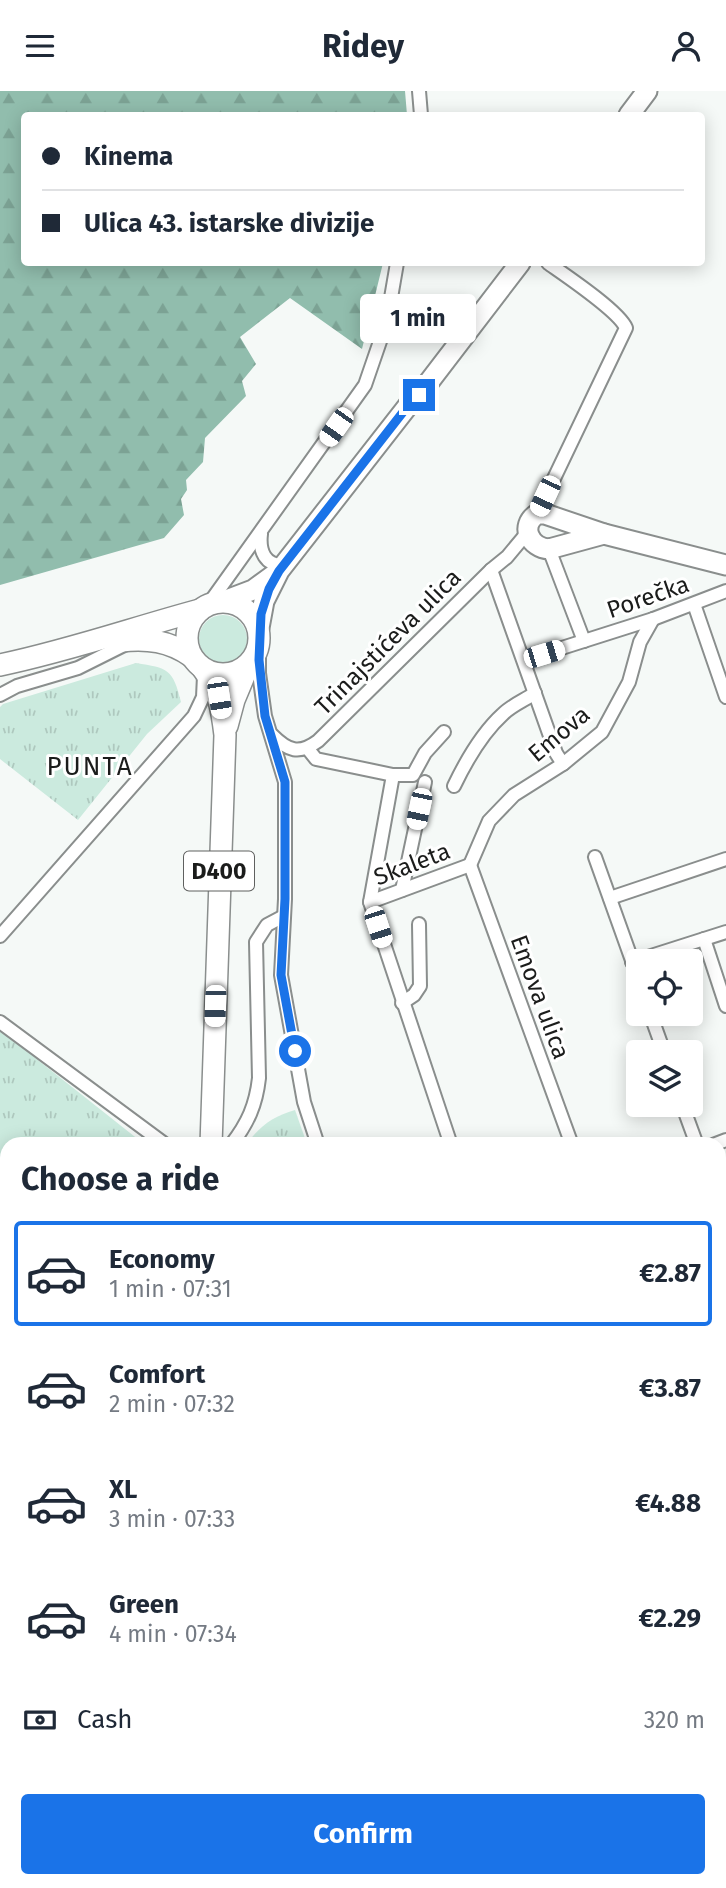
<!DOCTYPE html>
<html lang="en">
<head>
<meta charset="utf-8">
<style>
  :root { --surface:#fff; --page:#f2f2f3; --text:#1f2937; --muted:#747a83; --line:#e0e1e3; --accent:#1a73e8 }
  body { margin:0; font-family:"Fira Sans",sans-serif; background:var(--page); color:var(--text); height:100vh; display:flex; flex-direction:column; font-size:26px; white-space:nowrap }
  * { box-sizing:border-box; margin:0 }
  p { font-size:23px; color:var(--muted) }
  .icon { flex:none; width:38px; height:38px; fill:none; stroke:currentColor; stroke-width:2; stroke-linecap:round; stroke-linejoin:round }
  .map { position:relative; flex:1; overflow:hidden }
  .sheet { position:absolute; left:0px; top:1046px; width:726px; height:751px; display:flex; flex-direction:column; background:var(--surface); border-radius:21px 21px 0 0; box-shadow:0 4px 18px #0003 }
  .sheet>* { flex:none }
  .top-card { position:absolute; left:21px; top:21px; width:684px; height:154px; border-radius:7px; box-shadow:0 4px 18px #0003; display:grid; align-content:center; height:154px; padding:0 21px; background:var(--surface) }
  .fabs { position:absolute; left:626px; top:858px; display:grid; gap:14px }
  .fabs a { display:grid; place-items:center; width:77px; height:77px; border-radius:7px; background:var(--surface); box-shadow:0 4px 18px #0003; font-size:35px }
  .end { position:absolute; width:32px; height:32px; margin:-16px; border:9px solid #1a73e8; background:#fff; box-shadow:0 0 0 4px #fff }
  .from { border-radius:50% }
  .bubble { position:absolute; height:49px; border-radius:7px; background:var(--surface); box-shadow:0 4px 18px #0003; font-size:23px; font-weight:700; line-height:49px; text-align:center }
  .car { position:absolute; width:21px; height:42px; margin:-21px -10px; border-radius:9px; box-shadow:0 0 5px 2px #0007; background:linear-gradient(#fff 24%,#345 0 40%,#fff 0 76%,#345 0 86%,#fff 0) }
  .top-card b { display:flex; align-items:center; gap:24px; height:66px; font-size:26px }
  .top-card b+b { border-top:2px solid var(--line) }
  .top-card i { width:18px; height:18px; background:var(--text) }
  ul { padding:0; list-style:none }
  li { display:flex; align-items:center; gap:21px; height:105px; margin:0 14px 10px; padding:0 7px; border:4px solid transparent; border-radius:7px }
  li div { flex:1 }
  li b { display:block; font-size:26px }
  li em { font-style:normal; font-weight:700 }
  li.active { border-color:var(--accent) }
  li>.icon { width:63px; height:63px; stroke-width:1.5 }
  h2 { padding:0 21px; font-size:32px; line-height:84px }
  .pay { display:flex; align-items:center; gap:18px; height:77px; padding:0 21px; font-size:26px }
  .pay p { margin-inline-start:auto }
  .cta { display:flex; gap:14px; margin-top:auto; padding:14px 21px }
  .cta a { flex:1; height:80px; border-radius:7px; background:var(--accent); color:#fff; font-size:28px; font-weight:700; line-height:80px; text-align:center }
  header { display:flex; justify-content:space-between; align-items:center; height:91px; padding:0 21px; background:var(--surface); font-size:32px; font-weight:700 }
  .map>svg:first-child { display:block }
  .grass { fill:#cbeade }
  .forest { fill:url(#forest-firs) }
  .park { fill:url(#park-tufts) }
  .water { fill:#7aa595 }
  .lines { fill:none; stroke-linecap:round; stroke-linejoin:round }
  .street-casing { stroke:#8a8e8d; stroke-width:16 }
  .secondary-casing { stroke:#8a8e8d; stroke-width:23 }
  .primary-casing { stroke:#8a8e8d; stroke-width:24 }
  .street { stroke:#fff; stroke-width:12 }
  .secondary { stroke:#fff; stroke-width:19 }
  .primary { stroke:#fff; stroke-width:21 }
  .rail-casing { stroke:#3b3d3c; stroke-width:7 }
  .rail { stroke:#fff; stroke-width:4.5; stroke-dasharray:13; stroke-linecap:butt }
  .route { stroke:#1a73e8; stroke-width:9 }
  .labels { text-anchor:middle; stroke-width:6; stroke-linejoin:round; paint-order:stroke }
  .shield { fill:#fff; stroke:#5f605f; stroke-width:2 }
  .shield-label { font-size:23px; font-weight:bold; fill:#1b1c1b }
  .street-label { font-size:24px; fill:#1b1c1b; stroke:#fff }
  .neighbourhood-label { font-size:26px; letter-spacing:2px; fill:#1b1c1b; stroke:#fff }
</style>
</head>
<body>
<header><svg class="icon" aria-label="menu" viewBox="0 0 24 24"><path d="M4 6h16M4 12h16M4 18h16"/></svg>Ridey<svg class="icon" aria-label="person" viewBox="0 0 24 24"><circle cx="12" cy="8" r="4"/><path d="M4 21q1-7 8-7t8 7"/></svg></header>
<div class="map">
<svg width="726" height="1797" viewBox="0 0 726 1797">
  <defs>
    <pattern id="forest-firs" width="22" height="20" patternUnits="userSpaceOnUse" patternTransform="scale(1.75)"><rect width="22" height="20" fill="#91bdad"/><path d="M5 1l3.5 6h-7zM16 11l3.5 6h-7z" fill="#7ca294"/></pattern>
    <pattern id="park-tufts" width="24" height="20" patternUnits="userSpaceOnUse" patternTransform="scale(1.75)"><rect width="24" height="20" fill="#cbeade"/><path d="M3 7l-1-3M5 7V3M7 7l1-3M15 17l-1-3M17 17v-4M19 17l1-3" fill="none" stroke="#aec8be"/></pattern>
  </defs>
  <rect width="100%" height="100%" fill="#f5f9f7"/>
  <circle class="grass" cx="223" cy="548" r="24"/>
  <polygon class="forest" points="0,0 405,0 407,24 24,24 24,172 383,172 362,258 290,207 240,246 256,273 242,290 246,305 205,347 203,371 186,389 187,399 181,408 184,424 164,447 0,494"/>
  <g class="park">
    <path d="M136,572c32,5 37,6 45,39l-34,32 -69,86 -78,-61v-52l3,-3z"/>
    <polygon points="0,939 144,1053 7,1054 7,1116 0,1110"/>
    <path d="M295,1019l12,34h-60c12,-18 27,-28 48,-34z"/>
    <polygon points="224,1790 355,1790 353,1797 236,1797"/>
  </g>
  <polygon class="water" points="7,1264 7,1790 23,1790 20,1797 0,1797 0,1268"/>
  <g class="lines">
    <defs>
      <g id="street">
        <polyline points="419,0 421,24"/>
        <path d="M537,423l89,-186c-7,-17 -61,-53 -78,-65"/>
        <path d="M261,443c-2,17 4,32 23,31"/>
        <polyline points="549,458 584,550"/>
        <polyline points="491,479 556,662 563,673"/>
        <polyline points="694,513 726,606"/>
        <polyline points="208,514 365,294 387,230 397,172"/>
        <polyline points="259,555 259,582 265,625 285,691 285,808 281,884 304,1011 318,1054"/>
        <polyline points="524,569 653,528 726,500"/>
        <polyline points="0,604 17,595 78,577 128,552"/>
        <path d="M272,644c16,16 27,20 46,6l173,-171 16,-13 20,-24"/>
        <polyline points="308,658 316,668 393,684 413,684 425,662 444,641"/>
        <polyline points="393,684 370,811 451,1054"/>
        <path d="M454,695c12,-25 28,-53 49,-72 9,-9 22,-14 32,-21"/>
        <polyline points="595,766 639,889"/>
        <polyline points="470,774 489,730 514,704 563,673 602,641 629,591 640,551 653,528"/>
        <polyline points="470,774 572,1054"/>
        <polyline points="402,799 425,691"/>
        <polyline points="610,807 726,768"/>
        <polyline points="370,811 470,774"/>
        <polyline points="0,845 194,625 203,606 204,585"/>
        <polyline points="704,848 726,915"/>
        <polyline points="632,871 726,841"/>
        <polyline points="402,912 414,904 420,895 419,833"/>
        <polyline points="650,922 664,961"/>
        <polyline points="0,931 166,1054"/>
        <polyline points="682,1013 697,1054"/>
        <path d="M231,1054c17,-22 25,-40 28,-67l-3,-136 11,-17 17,-9"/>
        <polyline points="713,1054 726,1049"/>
        <polyline points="0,1157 7,1166"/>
        <polyline points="719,1394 726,1395"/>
        <polyline points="719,1790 721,1797"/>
        <polyline points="30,1797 34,1790"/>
      </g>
      <g id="secondary">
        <polyline points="629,24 647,0"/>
        <path d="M537,423h8l59,20 -55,15c-19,-1 -30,-23 -12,-35z"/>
        <polyline points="604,443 726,474"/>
        <polyline points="224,510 253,499 275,483"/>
        <polyline points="259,537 264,510 279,480 407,316 419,304 520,172"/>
        <polyline points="0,1191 7,1190"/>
        <polyline points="719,1286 726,1269"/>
        <polyline points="192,1790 205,1797"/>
        <polyline points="581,1790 583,1797"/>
        <polyline points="52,1797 56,1790"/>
        <polyline points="372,1797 374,1790"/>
        <polyline points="610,1797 611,1790"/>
      </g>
      <g id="primary">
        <circle cx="223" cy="547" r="36"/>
        <path d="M121,550c27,-3 48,0 70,15"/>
        <path d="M0,574c68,-14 133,-37 200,-55"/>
        <path d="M203,578c16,21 19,41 22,66l-14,410"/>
        <polyline points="227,635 234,609 249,573"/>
      </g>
    </defs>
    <use href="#street" class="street-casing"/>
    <use href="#secondary" class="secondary-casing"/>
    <use href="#primary" class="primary-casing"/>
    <use href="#street" class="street"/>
    <use href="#secondary" class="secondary"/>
    <use href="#primary" class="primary"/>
    <defs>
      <g id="rail">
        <polyline points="0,1178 7,1184"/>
        <polyline points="40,1797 44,1790"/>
      </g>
    </defs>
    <use href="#rail" class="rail-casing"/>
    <use href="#rail" class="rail"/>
  </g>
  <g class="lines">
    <polyline class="route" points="295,960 281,884 285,808 285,691 265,625 259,569 261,523 269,498 279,480 407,316 419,304"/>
  </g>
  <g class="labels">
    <rect class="shield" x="184" y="760.5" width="70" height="39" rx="5"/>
    <g class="shield-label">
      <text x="219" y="788">D400</text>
    </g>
    <g class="street-label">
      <text transform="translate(648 506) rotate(-19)" y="8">Porečka</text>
      <text transform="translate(388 551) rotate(-45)" y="8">Trinajstićeva ulica</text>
      <text transform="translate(559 643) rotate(-40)" y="8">Emova</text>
      <text transform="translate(412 773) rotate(-21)" y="8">Skaleta</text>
      <text transform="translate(540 906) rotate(70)" y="8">Emova ulica</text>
    </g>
    <g class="neighbourhood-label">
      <text x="90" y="684">PUNTA</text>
    </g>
  </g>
</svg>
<div class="fabs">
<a><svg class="icon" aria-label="locate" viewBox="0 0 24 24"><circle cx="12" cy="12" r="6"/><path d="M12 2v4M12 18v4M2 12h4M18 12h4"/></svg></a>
<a><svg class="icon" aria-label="layers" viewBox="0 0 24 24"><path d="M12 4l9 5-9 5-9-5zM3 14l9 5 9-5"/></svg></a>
</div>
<i class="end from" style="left:295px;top:960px"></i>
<i class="end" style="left:419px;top:304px"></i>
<div class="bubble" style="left:360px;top:203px;width:116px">1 min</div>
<i class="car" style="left:336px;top:336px;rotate:215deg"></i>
<i class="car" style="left:545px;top:405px;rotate:205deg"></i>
<i class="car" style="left:544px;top:563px;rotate:73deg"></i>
<i class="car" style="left:219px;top:607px;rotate:171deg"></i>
<i class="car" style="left:419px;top:718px;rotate:192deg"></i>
<i class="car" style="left:378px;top:836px;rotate:162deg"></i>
<i class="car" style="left:215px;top:915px;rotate:182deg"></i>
<div class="top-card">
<b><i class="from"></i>Kinema</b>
<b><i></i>Ulica 43. istarske divizije</b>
</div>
<section class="sheet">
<h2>Choose a ride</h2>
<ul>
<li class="active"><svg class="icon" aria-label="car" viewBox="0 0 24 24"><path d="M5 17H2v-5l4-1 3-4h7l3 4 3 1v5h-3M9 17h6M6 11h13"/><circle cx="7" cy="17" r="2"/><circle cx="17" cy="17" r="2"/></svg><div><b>Economy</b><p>1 min · 07:31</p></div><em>€2.87</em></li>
<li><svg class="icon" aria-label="car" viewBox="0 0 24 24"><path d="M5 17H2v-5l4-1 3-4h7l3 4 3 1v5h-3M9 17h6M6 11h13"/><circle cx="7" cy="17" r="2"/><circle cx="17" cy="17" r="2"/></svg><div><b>Comfort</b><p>2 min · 07:32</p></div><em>€3.87</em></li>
<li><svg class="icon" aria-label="car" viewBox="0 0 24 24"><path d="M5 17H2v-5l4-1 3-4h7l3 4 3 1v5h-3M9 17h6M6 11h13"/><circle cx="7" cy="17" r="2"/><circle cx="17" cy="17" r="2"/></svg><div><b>XL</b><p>3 min · 07:33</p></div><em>€4.88</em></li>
<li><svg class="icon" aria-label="car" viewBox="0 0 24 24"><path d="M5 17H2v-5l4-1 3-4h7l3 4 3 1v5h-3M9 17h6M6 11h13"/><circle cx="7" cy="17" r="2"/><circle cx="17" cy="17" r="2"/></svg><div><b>Green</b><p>4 min · 07:34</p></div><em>€2.29</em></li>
</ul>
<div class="pay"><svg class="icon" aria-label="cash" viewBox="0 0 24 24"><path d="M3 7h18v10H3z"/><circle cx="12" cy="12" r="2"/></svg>Cash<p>320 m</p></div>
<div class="cta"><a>Confirm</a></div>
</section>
</div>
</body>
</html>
